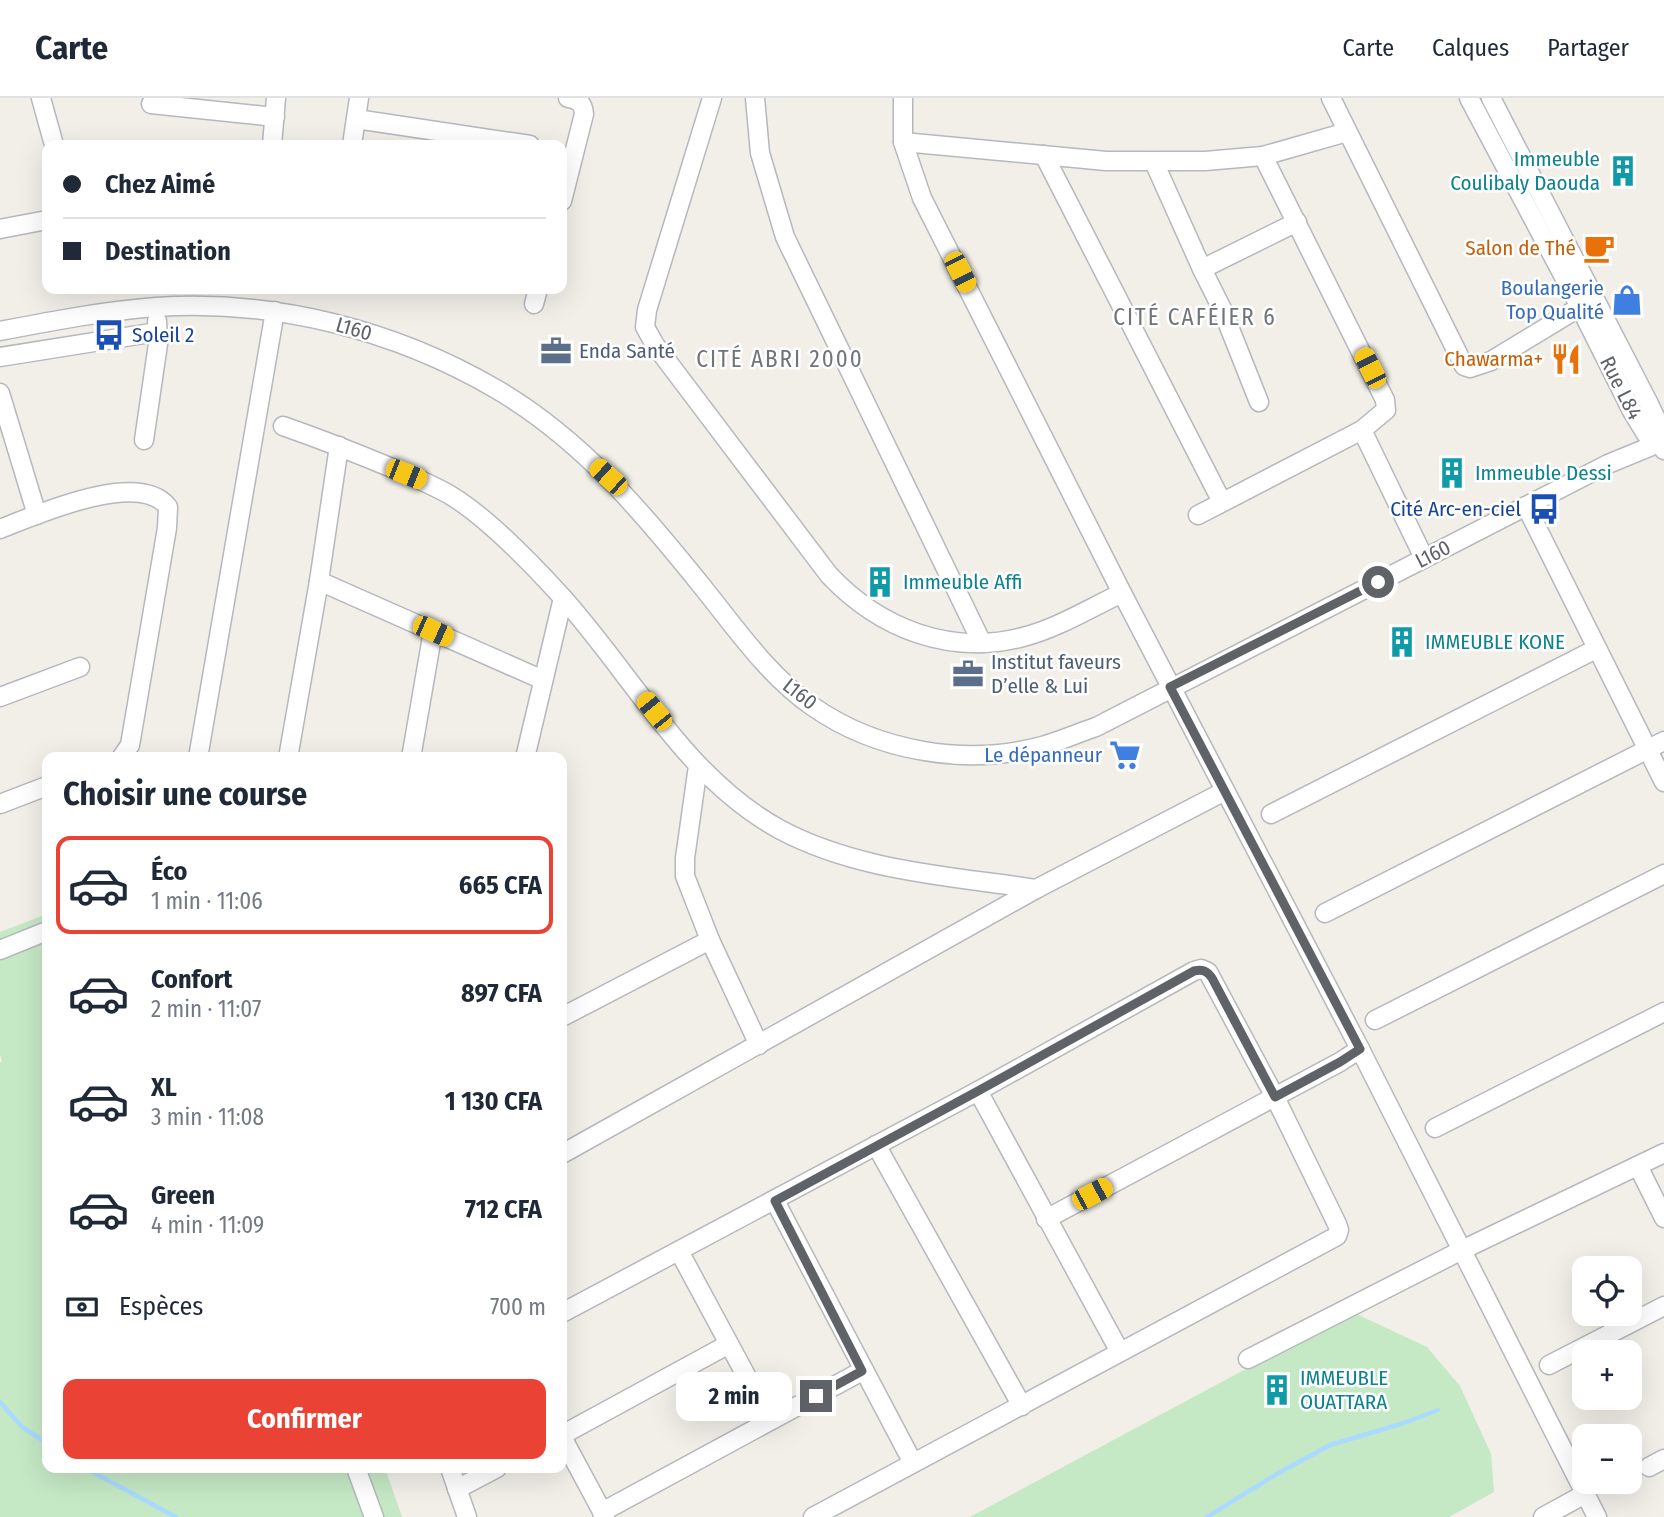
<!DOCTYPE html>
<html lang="fr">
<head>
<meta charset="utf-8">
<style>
  :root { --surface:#fff; --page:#f6f6f7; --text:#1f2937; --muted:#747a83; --line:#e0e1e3; --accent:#ea4335 }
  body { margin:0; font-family:"Fira Sans Condensed",sans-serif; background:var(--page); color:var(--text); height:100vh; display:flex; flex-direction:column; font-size:26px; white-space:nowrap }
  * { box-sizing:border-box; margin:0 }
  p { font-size:23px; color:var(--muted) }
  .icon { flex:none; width:38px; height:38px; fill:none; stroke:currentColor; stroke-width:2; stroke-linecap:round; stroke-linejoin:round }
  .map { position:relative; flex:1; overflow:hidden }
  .sheet { position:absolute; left:42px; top:654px; width:525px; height:721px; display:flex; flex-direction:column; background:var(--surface); border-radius:14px; box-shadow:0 7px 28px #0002 }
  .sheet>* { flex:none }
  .banner { position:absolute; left:42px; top:42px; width:525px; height:154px; border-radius:14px; box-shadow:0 7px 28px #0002; display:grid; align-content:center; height:154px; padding:0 21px; background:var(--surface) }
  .buttons { position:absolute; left:1572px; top:1158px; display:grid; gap:14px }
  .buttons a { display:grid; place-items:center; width:70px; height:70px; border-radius:14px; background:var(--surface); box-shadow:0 7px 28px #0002; font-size:35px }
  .end { position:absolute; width:32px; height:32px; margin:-16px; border:9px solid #5f6368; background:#fff; box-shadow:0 0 0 4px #fff }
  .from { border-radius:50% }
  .bubble { position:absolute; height:49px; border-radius:14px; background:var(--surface); box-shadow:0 7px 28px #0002; font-size:23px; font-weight:700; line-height:49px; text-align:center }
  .car { position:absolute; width:21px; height:42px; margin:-21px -10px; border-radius:9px; box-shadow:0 0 5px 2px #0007; background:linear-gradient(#f5c518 24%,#345 0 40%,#f5c518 0 76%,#345 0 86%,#f5c518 0) }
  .banner b { display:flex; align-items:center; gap:24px; height:66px; font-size:26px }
  .banner b+b { border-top:2px solid var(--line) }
  .banner i { width:18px; height:18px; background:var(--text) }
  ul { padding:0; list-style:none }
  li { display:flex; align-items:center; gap:21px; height:98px; margin:0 14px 10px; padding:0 7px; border:4px solid transparent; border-radius:14px }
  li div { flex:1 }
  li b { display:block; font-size:26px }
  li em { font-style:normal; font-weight:700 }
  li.active { border-color:var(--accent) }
  li>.icon { width:63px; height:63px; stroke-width:1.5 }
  h2 { padding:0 21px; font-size:32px; line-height:84px }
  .pay { display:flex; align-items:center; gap:18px; height:77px; padding:0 21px; font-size:26px }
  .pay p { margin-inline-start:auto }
  .primary-button { display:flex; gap:14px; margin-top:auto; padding:14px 21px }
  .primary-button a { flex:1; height:80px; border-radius:14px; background:var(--accent); color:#fff; font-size:28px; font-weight:700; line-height:80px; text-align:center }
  header { display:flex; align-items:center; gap:42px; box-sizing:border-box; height:98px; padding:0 35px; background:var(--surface); border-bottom:2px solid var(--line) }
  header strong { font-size:33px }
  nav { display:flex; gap:38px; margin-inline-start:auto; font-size:24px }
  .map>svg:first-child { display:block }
  .grass { fill:#c5e8c5 }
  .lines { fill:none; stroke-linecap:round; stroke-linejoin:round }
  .stream { stroke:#aadaff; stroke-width:4.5 }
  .minor-casing { stroke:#b5b8bc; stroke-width:21 }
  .minor { stroke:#fff; stroke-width:18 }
  .route { stroke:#5f6368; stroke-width:9 }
  .labels { text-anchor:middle; stroke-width:5; stroke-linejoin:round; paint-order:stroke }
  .culture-label { font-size:21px; fill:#0d838f; stroke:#fff; text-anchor:start }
  .food-label { font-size:21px; fill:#c56008; stroke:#fff; text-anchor:end }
  .shop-label { font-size:21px; fill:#366cbe; stroke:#fff; text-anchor:end }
  .street-label { font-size:21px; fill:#5f6368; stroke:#fff }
  .transit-label { font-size:21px; fill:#164399; stroke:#fff; text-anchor:start }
  .service-label { font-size:21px; fill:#4e5e75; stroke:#fff; text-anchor:start }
  .neighbourhood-label { font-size:23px; letter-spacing:2px; fill:#70757a; stroke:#fff }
</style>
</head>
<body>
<header>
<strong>Carte</strong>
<nav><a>Carte</a><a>Calques</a><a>Partager</a></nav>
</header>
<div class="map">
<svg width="1664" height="1419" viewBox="0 0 1664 1419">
  <rect width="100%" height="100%" fill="#f1efe8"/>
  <g class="grass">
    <polygon points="47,816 47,1370 385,1370 402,1419 0,1419 0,965 2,963 0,957 0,834"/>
    <polygon points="1352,1214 1427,1249 1460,1288 1491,1356 1494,1394 1449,1419 970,1419"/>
  </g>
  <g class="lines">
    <g class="stream">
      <polyline points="0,1304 22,1329 47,1345"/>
      <polyline points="85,1370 176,1419"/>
      <polyline points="1207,1419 1275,1377 1330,1347 1404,1325 1438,1312"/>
    </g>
    <defs>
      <g id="minor">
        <polyline points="41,0 54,47"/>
        <path d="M712,0l-65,212 -2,17 10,18 174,230c51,54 121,81 194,62 35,-9 67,-29 99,-44"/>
        <polyline points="755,0 760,55 785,139 982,545"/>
        <polyline points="903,0 903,44 922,100 1122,495 1360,951 1597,1419"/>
        <polyline points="1331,0 1464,268 1470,270 1491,263 1580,209"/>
        <polyline points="1469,0 1580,209 1632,313 1646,336 1660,344"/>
        <polyline points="1491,0 1648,304 1660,329 1660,344 1664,352"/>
        <polyline points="151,6 275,19"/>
        <polyline points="356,21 530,47"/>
        <polyline points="903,44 1106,63 1205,63 1263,58 1347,34"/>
        <polyline points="272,47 276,0"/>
        <polyline points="352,47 359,0"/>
        <polyline points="1044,57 1222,404"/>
        <polyline points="1263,58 1385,302 1386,312 1362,332 1424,460"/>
        <polyline points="1154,64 1202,171"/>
        <path d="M562,103l22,-87c-1,-11 -5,-14 -16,-16"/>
        <polyline points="0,131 47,122"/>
        <polyline points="534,206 538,191"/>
        <path d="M0,233c52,-10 104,-20 156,-24 118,-8 239,23 340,82 86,50 148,125 209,201 32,40 64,86 107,116 64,45 154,61 230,40 18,-5 36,-13 54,-19l512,-263 56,-23"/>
        <polyline points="0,259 157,234"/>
        <polyline points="0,295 37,417"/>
        <polyline points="1259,304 1222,211 1202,171 1297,124"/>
        <path d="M283,328c37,13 73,27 109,42 19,8 39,16 58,27 37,22 83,70 113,103 70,78 122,179 216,231 78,42 171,47 257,60"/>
        <polyline points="144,342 158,246 157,223"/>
        <polyline points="1526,408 1664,684"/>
        <polyline points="1198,417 1362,332"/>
        <path d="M0,431c36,-14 139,-60 168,-22l-1,21 -37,217 -9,13"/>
        <polyline points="319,483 543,582"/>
        <polyline points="0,599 80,569"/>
        <polyline points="198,660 275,213"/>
        <polyline points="288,660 319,483 339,348"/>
        <polyline points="411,660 433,533"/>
        <polyline points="525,660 563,500"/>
        <polyline points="698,668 685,760 685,778 710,842 759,947"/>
        <polyline points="0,706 47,688"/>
        <polyline points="1271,716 1596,551"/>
        <polyline points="1325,815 1664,643"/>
        <polyline points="0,852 47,833"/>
        <polyline points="562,919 710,842"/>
        <polyline points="1375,922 1664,776"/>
        <polyline points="978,993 1120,1254"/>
        <polyline points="1435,1030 1664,914"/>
        <polyline points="876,1047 1022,1308"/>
        <polyline points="562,1056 1036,791 1225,693"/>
        <polyline points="1638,1068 1664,1120"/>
        <polyline points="775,1103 913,1365"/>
        <polyline points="1046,1121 1340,964 1360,951"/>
        <polyline points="679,1153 770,1322"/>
        <polyline points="562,1215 978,993 1194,873 1201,871 1208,874 1275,999 1337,1126 1339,1132 1337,1138 813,1419"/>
        <polyline points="1248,1261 1462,1152 1664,1055"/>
        <polyline points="1549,1267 1664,1208"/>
        <polyline points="562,1337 729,1246"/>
        <polyline points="562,1339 605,1419"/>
        <polyline points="1649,1369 1664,1361"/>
        <polyline points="356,1370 374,1419"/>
        <polyline points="450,1370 467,1419"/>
        <polyline points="457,1391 497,1370"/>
        <polyline points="602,1414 862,1273"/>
        <polyline points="1543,1419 1585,1396"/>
      </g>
    </defs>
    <use href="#minor" class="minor-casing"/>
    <use href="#minor" class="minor"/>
  </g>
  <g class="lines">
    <path class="route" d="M816,1298l46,-25 -87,-170 203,-110 216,-120c9,-2 13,0 18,7l63,119 65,-35 20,-13 -190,-362 208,-105"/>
  </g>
  <defs>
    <symbol id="building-bare" viewBox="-9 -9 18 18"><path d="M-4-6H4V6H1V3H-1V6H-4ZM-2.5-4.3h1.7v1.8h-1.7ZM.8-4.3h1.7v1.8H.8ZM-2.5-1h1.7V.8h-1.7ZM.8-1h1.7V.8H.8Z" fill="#0f9aa8" stroke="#fff" stroke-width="2.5" paint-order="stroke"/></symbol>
    <symbol id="cafe-bare" viewBox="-9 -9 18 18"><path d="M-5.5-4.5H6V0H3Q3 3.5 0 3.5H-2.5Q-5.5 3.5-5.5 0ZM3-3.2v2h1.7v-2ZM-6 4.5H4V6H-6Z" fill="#e8710a" stroke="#fff" stroke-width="2.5" paint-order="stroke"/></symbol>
    <symbol id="shop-bare" viewBox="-9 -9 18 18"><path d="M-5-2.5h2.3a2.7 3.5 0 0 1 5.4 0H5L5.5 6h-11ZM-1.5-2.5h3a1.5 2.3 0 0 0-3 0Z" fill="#3f7fe0" stroke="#fff" stroke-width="2.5" paint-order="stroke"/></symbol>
    <symbol id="bus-bare" viewBox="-9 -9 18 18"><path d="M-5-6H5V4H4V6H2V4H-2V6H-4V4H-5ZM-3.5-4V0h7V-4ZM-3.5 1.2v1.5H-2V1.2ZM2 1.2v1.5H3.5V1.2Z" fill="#1a4fb4" stroke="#fff" stroke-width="2.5" paint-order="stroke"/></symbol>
    <symbol id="office-bare" viewBox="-9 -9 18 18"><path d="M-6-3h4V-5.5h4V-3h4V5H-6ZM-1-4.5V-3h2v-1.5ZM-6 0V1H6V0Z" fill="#5c6f8a" stroke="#fff" stroke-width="2.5" paint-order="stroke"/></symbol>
    <symbol id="restaurant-bare" viewBox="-9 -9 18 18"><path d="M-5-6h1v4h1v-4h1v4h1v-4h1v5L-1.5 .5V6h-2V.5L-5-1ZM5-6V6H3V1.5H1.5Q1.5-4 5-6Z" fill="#e8710a" stroke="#fff" stroke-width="2.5" paint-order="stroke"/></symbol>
    <symbol id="supermarket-bare" viewBox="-9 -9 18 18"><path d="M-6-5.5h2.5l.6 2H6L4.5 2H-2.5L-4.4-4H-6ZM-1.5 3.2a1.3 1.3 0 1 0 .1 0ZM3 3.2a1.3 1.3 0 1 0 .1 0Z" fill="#3f7fe0" stroke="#fff" stroke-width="2.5" paint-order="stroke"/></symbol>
  </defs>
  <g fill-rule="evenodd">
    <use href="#building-bare" x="1601" y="51" width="44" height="44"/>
    <use href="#cafe-bare" x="1577" y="128" width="44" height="44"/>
    <use href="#shop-bare" x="1605" y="180" width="44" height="44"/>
    <use href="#bus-bare" x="87" y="215" width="44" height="44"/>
    <use href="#office-bare" x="534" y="231" width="44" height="44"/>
    <use href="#restaurant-bare" x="1544" y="239" width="44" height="44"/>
    <use href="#building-bare" x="1430" y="353" width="44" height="44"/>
    <use href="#bus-bare" x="1522" y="389" width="44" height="44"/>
    <use href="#building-bare" x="858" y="462" width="44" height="44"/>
    <use href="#building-bare" x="1380" y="522" width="44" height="44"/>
    <use href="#office-bare" x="946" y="554" width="44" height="44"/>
    <use href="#supermarket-bare" x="1103" y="635" width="44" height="44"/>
    <use href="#building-bare" x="1255" y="1270" width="44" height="44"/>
  </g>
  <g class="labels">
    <g class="culture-label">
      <text x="1600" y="68" text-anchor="end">Immeuble<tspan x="1600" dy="24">Coulibaly Daouda</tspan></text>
      <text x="1475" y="382">Immeuble Dessi</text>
      <text x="903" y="491">Immeuble Affi</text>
      <text x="1425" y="551">IMMEUBLE KONE</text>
      <text x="1300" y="1287">IMMEUBLE<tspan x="1300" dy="24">OUATTARA</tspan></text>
    </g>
    <g class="food-label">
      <text x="1576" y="157">Salon de Thé</text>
      <text x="1543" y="268">Chawarma+</text>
    </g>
    <g class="shop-label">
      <text x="1604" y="197">Boulangerie<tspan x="1604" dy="24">Top Qualité</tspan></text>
      <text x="1102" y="664">Le dépanneur</text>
    </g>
    <g class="street-label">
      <text transform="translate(354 231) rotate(16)" y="7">L160</text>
      <text transform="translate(1621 290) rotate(63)" y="7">Rue L84</text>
      <text transform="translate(1433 456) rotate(-27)" y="7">L160</text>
      <text transform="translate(800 596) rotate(38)" y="7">L160</text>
    </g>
    <g class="transit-label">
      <text x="132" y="244">Soleil 2</text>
      <text x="1521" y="418" text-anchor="end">Cité Arc-en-ciel</text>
    </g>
    <g class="service-label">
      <text x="579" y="260">Enda Santé</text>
      <text x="991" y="571">Institut faveurs<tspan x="991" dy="24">D’elle &amp; Lui</tspan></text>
    </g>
    <g class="neighbourhood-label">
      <text x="1195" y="227">CITÉ CAFÉIER 6</text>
      <text x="780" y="269">CITÉ ABRI 2000</text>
    </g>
  </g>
</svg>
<div class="buttons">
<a><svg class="icon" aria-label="locate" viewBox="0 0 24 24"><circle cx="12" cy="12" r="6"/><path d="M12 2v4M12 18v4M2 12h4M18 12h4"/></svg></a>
<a>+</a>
<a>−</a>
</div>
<i class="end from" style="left:1378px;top:484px"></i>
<i class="end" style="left:816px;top:1298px"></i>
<div class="bubble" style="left:676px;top:1274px;width:116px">2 min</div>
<i class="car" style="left:960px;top:174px;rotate:153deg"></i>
<i class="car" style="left:1370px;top:270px;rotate:333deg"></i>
<i class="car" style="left:406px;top:376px;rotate:112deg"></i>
<i class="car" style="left:608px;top:379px;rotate:312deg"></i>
<i class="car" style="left:433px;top:533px;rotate:114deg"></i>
<i class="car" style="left:654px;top:613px;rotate:321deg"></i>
<i class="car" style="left:1092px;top:1096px;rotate:62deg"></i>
<div class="banner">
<b><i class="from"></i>Chez Aimé</b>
<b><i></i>Destination</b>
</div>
<section class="sheet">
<h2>Choisir une course</h2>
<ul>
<li class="active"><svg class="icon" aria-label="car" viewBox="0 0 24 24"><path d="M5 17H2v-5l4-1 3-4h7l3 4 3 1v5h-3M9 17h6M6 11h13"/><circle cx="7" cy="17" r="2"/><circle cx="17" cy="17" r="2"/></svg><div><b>Éco</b><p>1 min · 11:06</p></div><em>665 CFA</em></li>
<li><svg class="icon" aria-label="car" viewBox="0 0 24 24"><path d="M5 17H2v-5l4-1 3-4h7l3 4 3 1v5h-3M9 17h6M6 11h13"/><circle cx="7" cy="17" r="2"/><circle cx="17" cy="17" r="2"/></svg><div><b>Confort</b><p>2 min · 11:07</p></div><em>897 CFA</em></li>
<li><svg class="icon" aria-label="car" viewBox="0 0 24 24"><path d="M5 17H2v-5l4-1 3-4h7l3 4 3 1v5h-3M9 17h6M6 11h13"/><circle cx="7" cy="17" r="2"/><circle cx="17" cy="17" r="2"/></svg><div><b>XL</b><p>3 min · 11:08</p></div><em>1 130 CFA</em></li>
<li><svg class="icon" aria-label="car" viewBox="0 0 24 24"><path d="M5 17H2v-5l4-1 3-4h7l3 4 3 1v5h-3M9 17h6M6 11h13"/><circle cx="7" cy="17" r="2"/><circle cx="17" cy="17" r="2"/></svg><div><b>Green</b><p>4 min · 11:09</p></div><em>712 CFA</em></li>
</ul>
<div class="pay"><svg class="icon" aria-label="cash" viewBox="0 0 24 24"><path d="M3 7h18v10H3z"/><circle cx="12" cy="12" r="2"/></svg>Espèces<p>700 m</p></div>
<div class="primary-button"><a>Confirmer</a></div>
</section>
</div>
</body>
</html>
